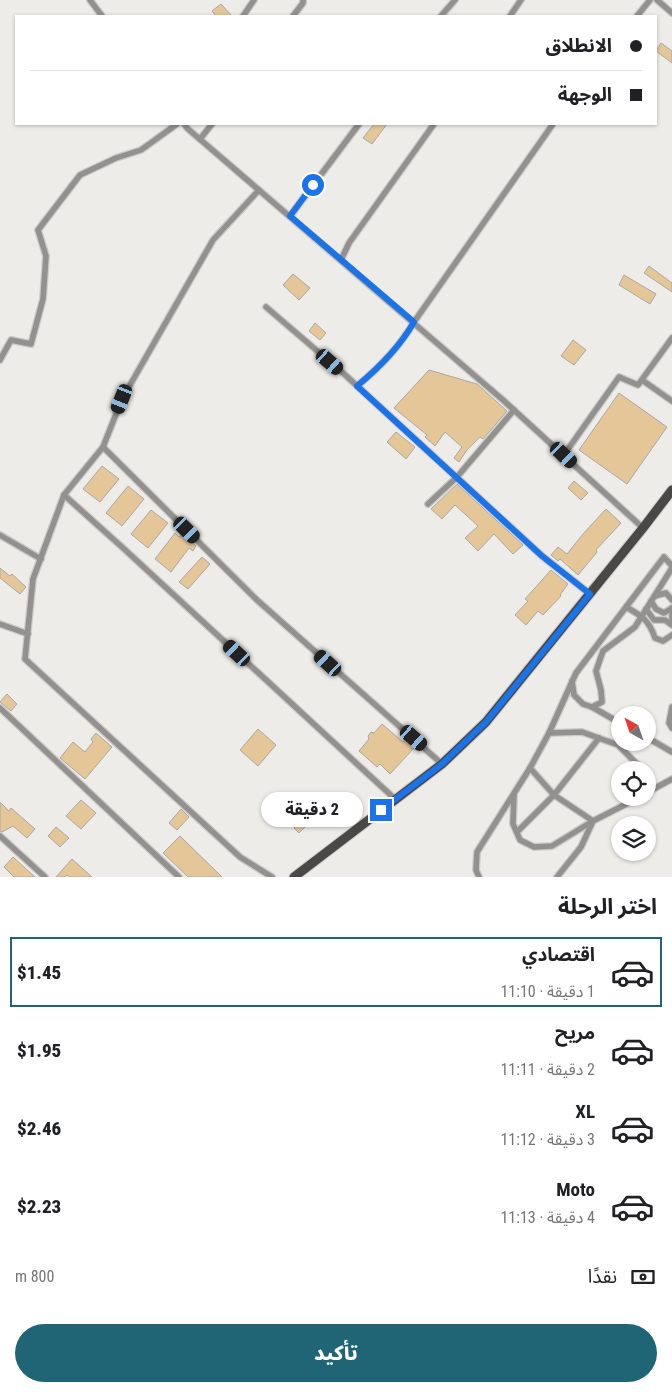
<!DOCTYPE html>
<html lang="ar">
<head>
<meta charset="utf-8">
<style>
  :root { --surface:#fff; --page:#f2f2f2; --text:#202124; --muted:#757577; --line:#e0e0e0; --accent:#1f6575 }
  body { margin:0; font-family:"Roboto Condensed","Noto Sans Arabic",sans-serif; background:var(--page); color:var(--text); direction:rtl; height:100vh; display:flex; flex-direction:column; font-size:19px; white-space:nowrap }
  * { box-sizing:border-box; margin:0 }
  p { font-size:16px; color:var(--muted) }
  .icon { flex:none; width:28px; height:28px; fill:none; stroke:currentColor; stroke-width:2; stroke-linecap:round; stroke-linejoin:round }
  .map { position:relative; height:877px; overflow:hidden; direction:ltr }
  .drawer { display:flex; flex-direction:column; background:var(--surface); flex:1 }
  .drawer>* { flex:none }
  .top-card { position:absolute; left:15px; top:15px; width:642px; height:110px; border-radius:0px; box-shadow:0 1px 4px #0004; direction:rtl; display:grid; align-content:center; height:110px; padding:0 15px; background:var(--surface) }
  .needle { width:32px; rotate:320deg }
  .controls { position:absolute; left:611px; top:706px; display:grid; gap:10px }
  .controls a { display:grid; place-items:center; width:45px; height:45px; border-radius:50%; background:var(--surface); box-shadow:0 1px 4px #0004; font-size:25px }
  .end { position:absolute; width:22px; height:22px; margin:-11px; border:6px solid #1a73e8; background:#fff; box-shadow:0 0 0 2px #fff }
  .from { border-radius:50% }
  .bubble { position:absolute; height:35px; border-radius:18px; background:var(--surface); box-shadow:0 1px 4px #0004; font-size:16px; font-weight:800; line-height:35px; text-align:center; direction:rtl }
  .car { position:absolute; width:15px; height:30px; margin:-15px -8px; border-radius:6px; box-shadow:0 0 4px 1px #0007; background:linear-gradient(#222 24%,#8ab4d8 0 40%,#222 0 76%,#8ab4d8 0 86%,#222 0) }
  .top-card b { display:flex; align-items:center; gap:18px; height:48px; font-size:19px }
  .top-card b+b { border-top:1px solid var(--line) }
  .top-card i { width:12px; height:12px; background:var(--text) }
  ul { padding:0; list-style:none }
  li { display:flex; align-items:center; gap:15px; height:70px; margin:0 10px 8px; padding:0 5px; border:2px solid transparent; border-radius:0px }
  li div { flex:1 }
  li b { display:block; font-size:19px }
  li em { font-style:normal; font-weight:800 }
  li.current { border-color:var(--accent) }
  li>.icon { width:45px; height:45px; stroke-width:1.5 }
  h2 { padding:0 15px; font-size:22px; line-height:60px }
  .pay { display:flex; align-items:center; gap:12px; height:55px; padding:0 15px; font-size:19px }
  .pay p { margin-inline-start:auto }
  .cta { display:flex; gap:10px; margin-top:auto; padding:10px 15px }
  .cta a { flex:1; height:58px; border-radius:30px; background:var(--accent); color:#fff; font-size:20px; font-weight:800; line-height:58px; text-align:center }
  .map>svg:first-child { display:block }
  .building { fill:#e4c699; stroke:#aaa8a4 }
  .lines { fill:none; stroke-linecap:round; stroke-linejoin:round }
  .minor-casing { stroke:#cccac7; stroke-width:8 }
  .primary-casing { stroke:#cccac7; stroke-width:11 }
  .minor { stroke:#92918f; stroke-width:5.5 }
  .primary { stroke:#4a4846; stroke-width:9 }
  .route { stroke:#1a73e8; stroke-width:6 }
</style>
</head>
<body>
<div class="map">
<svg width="672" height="877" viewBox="0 0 672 877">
  <rect width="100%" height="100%" fill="#eeece8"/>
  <g class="building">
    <polygon points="221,4 232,16 216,16 212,11"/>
    <polygon points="661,43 672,51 672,63 656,51"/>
    <polygon points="374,124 387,124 372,144 363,138"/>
    <polygon points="649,266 672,283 672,292 644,273"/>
    <polygon points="293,274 310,288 299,300 283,285"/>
    <polygon points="624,275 656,294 650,304 619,285"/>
    <polygon points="315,323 326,333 320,340 309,331"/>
    <polygon points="573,340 586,350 574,365 561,356"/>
    <polygon points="429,370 477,384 507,411 483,439 480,437 467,450 459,462 454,458 462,447 445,432 435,446 425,437 427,435 394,408"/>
    <polygon points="619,393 667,427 627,484 579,450"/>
    <polygon points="396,432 415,447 406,459 387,442"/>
    <polygon points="102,466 119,479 100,502 83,489"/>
    <polygon points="574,481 588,493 581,500 568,488"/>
    <polygon points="457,484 523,545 513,554 494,534 478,551 465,538 478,526 455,505 442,519 431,509"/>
    <polygon points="128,486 144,499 122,526 106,513"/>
    <polygon points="606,509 621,523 596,550 597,552 578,575 560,559 558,561 551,555 558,547 567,554 583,534"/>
    <polygon points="151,510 168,523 148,548 131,534"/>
    <polygon points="175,533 179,537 183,534 196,546 193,551 189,548 171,572 155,559"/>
    <polygon points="202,557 210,564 188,589 179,582"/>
    <polygon points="0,568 10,576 12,574 26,587 20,594 0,578"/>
    <polygon points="551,570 568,584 560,595 561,596 543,615 538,611 526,625 515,615 528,601 525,599"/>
    <polygon points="7,694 17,704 11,711 0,702"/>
    <polygon points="382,724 403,742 405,739 414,748 390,774 380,764 377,767 359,751 369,739 368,736 371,732 374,733"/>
    <polygon points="258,729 276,745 258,766 240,750"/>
    <polygon points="96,733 112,747 85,779 60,758 73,742 85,752 93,742 91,739"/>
    <polygon points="326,795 342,809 333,818 323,809 299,833 294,828"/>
    <polygon points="81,800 96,813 81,829 66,816"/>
    <polygon points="0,802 9,811 11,808 35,829 27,838 13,826 2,832 0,831"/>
    <polygon points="181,809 189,817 177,830 169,823"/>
    <polygon points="56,827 69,838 60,847 48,836"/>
    <polygon points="180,836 222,877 188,877 163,853"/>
    <polygon points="13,857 35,877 14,877 4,867"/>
    <polygon points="72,859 92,877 70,877 67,875 65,877 56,877"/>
  </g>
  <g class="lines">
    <defs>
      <g id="minor">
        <polyline points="90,0 102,16"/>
        <polyline points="657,0 672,13"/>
        <polyline points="243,16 254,0"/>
        <polyline points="293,16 303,3 303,0"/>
        <polyline points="441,16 455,0"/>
        <polyline points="510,16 521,0"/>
        <polyline points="637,16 650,0"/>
        <polyline points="184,124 188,129 503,400 643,528"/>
        <polyline points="200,139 212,124"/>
        <polyline points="259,190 213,240 122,399 103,447 64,495 33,579 25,659 240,857 272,877"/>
        <polyline points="290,216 359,124"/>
        <polyline points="341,260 349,243 434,124"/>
        <polyline points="266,307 343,373 542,556 590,594"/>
        <polyline points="0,360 11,340 31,344 43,299 46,256 38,230 80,175 116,158 141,150 177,124"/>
        <polyline points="642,380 672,401"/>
        <path d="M357,386c23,-19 42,-38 57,-64l139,-198"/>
        <polyline points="103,447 257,600 442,764"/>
        <polyline points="561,459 619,377 638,385 672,338"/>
        <polyline points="64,495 122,547 395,799"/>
        <polyline points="428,504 457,477 514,410"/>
        <polyline points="0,535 41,559"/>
        <polyline points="655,596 666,593 672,600"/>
        <polyline points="651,601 656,609 664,613 672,608"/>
        <path d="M626,607c16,9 23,13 29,31l8,3 9,-6"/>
        <polyline points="672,608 672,619"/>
        <polyline points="646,609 654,620 665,620 672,625"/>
        <polyline points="0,624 28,634"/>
        <polyline points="572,681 574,695 583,704 592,707 602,702 601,690 596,671 603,651 635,627 672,568"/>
        <polyline points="592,707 620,723"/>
        <polyline points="672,707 669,723 672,728"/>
        <polyline points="0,708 179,877"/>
        <polyline points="549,733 582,732 618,745 640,767 640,770"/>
        <polyline points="648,738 672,752"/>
        <polyline points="648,792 672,779"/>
        <polyline points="514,794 513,824 520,840 534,847 552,846 593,821 554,795 530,768"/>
        <polyline points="517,832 554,795 599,738"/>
        <polyline points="0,836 45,877"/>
        <polyline points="479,877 476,870 477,852 530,768 549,733 576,673 664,557 672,566"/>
        <polyline points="557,877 581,847 593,821 638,798"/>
      </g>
      <polyline id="primary" points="294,877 442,764 486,722 643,528 672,490"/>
    </defs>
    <use href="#minor" class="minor-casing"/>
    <use href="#primary" class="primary-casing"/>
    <use href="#minor" class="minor"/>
    <use href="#primary" class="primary"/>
  </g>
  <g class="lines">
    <path class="route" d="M313,185l-23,31 124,106c-15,26 -34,45 -57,64l185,170 48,38 -104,128 -44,42 -61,46"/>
  </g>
</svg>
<div class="controls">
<a><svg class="needle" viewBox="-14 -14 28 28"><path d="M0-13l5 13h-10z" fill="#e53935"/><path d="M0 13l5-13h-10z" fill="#757577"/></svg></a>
<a><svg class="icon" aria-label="locate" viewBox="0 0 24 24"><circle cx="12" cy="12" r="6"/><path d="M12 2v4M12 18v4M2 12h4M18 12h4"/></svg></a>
<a><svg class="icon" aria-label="layers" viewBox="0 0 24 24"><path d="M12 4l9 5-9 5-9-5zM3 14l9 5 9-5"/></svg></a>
</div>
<i class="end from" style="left:313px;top:185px"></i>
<i class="end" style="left:381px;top:810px"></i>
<div class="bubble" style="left:261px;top:792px;width:102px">2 دقيقة</div>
<i class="car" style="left:330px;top:362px;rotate:131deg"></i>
<i class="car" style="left:122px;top:399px;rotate:202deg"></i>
<i class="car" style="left:564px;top:455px;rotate:133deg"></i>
<i class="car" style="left:187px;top:530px;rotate:135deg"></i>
<i class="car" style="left:237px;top:653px;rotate:313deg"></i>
<i class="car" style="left:328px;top:663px;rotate:312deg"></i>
<i class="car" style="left:414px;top:738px;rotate:131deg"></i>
<div class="top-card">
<b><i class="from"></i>الانطلاق</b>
<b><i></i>الوجهة</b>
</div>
</div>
<section class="drawer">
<h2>اختر الرحلة</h2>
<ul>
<li class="current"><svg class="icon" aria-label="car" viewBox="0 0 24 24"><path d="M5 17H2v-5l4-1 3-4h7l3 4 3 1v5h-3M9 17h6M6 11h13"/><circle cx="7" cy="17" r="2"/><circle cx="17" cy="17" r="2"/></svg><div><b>اقتصادي</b><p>1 دقيقة · 11:10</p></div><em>$1.45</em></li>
<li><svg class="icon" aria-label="car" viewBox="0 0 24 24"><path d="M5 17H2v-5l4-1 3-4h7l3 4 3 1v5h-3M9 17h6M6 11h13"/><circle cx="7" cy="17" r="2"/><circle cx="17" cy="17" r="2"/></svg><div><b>مريح</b><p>2 دقيقة · 11:11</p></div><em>$1.95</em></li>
<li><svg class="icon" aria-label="car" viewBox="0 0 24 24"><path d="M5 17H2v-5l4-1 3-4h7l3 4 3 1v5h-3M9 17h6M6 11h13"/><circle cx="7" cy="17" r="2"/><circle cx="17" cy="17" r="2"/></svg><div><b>XL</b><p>3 دقيقة · 11:12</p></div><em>$2.46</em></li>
<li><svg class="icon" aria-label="car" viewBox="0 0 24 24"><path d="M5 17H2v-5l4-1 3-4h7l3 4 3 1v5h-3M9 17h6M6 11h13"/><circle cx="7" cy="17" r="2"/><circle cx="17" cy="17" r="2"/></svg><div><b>Moto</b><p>4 دقيقة · 11:13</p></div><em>$2.23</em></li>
</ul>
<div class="pay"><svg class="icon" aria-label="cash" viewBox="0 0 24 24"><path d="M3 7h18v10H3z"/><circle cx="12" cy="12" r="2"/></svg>نقدًا<p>800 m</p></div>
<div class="cta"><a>تأكيد</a></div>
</section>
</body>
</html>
